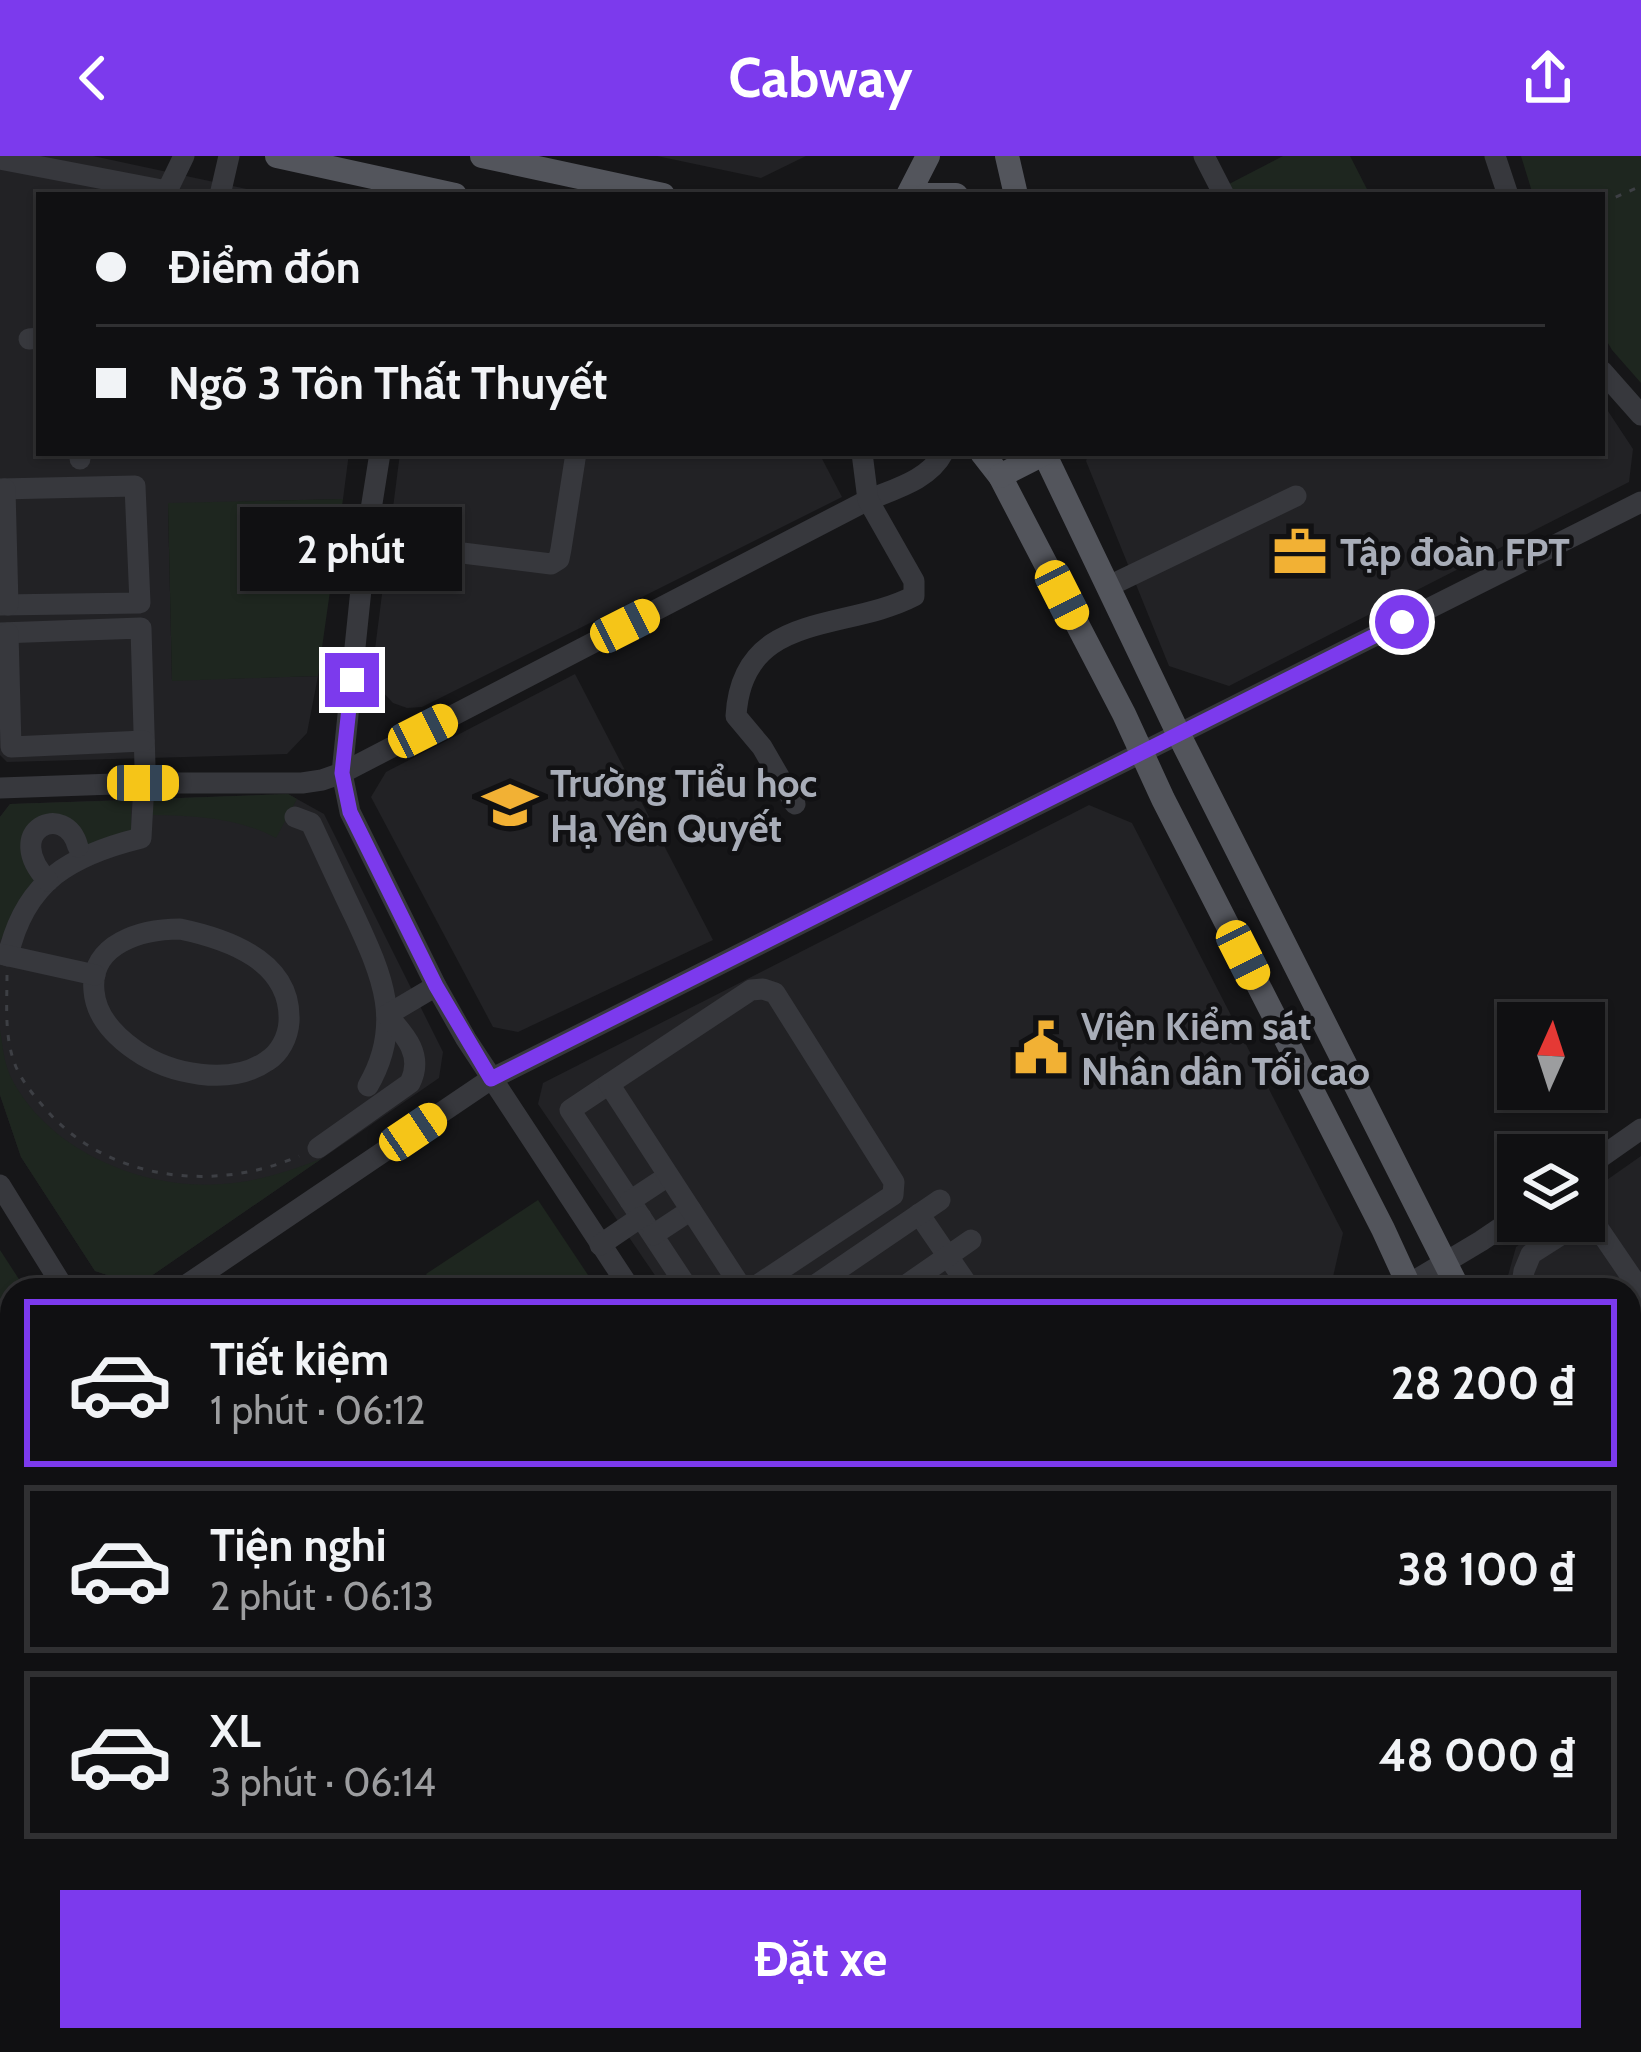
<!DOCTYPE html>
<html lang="vi">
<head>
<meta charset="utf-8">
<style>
  :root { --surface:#101012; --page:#19191b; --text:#f1f3f6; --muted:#9c9d9f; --line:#303032; --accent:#7c3aed }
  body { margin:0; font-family:Cabin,sans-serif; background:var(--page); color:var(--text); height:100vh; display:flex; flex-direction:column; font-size:45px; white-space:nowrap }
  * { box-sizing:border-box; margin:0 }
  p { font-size:39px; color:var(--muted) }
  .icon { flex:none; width:66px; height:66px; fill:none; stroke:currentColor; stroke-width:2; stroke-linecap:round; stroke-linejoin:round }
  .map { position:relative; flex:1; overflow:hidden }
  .side { position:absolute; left:0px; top:1122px; width:1641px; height:774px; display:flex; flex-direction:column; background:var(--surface); border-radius:36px 36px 0 0; box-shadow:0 3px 9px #0004,0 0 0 3px var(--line) }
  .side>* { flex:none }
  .top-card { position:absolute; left:36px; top:36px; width:1569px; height:264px; border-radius:0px; box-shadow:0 3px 9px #0004,0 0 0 3px var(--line); display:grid; align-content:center; height:264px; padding:0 60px; background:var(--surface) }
  .needle { width:78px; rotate:3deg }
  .fabs { position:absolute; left:1497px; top:846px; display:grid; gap:24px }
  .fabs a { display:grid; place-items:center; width:108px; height:108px; border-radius:0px; background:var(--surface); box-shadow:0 3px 9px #0004,0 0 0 3px var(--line); font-size:60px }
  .end { position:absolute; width:54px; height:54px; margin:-27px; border:15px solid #7c3aed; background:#fff; box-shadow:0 0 0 6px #fff }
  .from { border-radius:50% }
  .bubble { position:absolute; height:84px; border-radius:0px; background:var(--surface); box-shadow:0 3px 9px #0004,0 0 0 3px var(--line); font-size:39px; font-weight:700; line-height:84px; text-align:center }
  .car { position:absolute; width:36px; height:72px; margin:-36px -18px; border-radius:15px; box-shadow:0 0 9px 3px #0007; background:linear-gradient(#f5c518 24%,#345 0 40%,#f5c518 0 76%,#345 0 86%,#f5c518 0) }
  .top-card b { display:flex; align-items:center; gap:42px; height:114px; font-size:45px }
  .top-card b+b { border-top:3px solid var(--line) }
  .top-card i { width:30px; height:30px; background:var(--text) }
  ul { padding:21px 0 0; list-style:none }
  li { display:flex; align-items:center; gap:36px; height:168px; margin:0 24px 18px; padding:0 36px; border:6px solid var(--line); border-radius:0px }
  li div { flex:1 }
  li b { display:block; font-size:45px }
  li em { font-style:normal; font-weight:700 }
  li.selected { border-color:var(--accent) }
  li>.icon { width:108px; height:108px; stroke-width:1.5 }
  .cta { display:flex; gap:24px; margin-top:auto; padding:24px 60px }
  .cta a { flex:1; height:138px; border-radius:0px; background:var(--accent); color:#fff; font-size:48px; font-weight:700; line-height:138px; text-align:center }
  header { display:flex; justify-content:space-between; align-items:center; height:156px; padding:0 60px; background:var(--accent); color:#fff; font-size:54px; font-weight:700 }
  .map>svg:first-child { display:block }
  .built { fill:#222225 }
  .green { fill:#1e261f }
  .water { fill:#2c353c }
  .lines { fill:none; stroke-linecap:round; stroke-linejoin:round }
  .path { stroke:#3d3f44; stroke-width:3; stroke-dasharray:6 9; stroke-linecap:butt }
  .minor { stroke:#37383d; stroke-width:21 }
  .major { stroke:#53555c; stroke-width:24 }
  .route { stroke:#7c3aed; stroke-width:15 }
  .labels { text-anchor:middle; stroke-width:9; stroke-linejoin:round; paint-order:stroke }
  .poi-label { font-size:39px; font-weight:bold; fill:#a8adb8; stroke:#111113; text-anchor:start }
</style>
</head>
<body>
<header><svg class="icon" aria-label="back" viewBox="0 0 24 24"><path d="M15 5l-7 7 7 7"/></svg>Cabway<svg class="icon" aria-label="share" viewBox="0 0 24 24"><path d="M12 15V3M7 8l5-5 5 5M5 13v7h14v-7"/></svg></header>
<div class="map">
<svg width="1641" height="1896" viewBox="0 0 1641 1896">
  <rect width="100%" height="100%" fill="#161618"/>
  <g class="built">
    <polygon points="4,0 93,0 274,39 39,39 39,297 349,297 343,343 168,348 172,524 318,520 307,577 287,598 7,606 0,599 0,4"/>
    <polygon points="657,0 806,0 761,22"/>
    <polygon points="1602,246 1633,293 1629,326 1229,530 1169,510 1086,305 1089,297 1602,297"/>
    <polygon points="400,297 819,297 842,341 422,551 407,552 393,547 377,530 373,509"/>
    <polygon points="575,518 713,784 518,876 493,871 371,641 386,616"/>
    <polygon points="288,638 324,658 443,896 439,922 138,1129 95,1115 21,1001 0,939 0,661 10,648"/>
    <polygon points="1089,649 1132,667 1343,1077 1330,1134 665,1134 538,948 543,927"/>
    <polygon points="1641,1000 1641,1292 1629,1300 1629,1134 1504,1134 1516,1091 1551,1065 1584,1065 1584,1040"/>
    <polygon points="335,1884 526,1884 534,1896 318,1896"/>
  </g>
  <g class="green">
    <polygon points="1283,0 1350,0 1370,39 1235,39 1229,28"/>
    <polygon points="1521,0 1641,0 1641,227 1612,194 1602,177 1602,39 1533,39"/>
    <polygon points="343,343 318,520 172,525 168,347"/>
    <path d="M288,638l9,5 -21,39c-40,-21 -80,-22 -124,-23v-16z"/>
    <polygon points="131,644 131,678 88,691 44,664 35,722 0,785 0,661 10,648"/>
    <path d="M0,874c3,17 4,37 14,53 39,70 131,107 208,101 35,-2 67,-13 99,-25l-183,126 -43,-14 -74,-114 -21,-62z"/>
    <polygon points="538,1044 598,1134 437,1134 426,1118"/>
    <polygon points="0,1094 26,1134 12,1134 12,1884 243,1884 225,1896 0,1896"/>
  </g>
  <polygon class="water" points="0,1468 12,1485 12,1820 0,1828"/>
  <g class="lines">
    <g class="path">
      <polyline points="1602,47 1641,30"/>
      <path d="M7,819c0,31 -3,63 9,92 8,18 21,32 33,46 63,69 168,79 250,43"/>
      <polyline points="0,1402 12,1420"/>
      <polyline points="0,1877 12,1869"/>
      <polyline points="142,1896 150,1884"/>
    </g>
    <g class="minor">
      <polyline points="1204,0 1224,39"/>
      <polyline points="1495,0 1508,39"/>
      <polyline points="0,3 167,35 184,0"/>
      <polyline points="220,39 229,0"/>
      <polyline points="29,183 39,182"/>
      <polyline points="1602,215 1641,259"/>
      <polyline points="80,297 80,303"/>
      <polyline points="380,297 366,385 342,617 350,656 436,830 466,883 631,1134"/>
      <polyline points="0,333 135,330 140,447 0,449"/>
      <polyline points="5,333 8,449"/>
      <polyline points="366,385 551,408 559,403 561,393 576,297"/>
      <polyline points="1109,430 1296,340"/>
      <path d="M0,477l141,-5 4,138 -4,72c-69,17 -116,42 -133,118"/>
      <polyline points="8,477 11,591 144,585"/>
      <path d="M0,632l143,-5h159l20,-3 20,-7 526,-273c26,-11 61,-20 75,-47"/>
      <path d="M795,648l-33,-57 -26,-31c6,-106 109,-84 178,-120v-15l-46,-81 -6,-47"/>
      <path d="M295,661l16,6c15,32 29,63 44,94 27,58 49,107 13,169"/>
      <path d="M48,725c-48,-51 18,-81 30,-34"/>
      <path d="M180,773c48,10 112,32 109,93 -1,15 -9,31 -22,39 -37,26 -98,13 -132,-11 -20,-14 -39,-33 -41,-59 -5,-48 49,-62 86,-62z"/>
      <polyline points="0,798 95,819"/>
      <polyline points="609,928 570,954 689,1134"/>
      <path d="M318,992l92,-65c14,-28 -5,-48 -23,-68l49,-29"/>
      <polyline points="1584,1013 1641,973"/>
      <polyline points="0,1029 65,1134"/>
      <polyline points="630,1045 668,1020"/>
      <polyline points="919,1058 971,1134"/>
      <polyline points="653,1079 691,1054"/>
      <polyline points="600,1089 641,1061"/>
      <polyline points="179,1134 491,923 1641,346"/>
      <polyline points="743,1134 609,928 751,834 763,833 775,837 894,1026 893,1039 750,1134"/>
      <polyline points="808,1134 940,1044"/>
      <polyline points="899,1134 971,1084"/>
      <polyline points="1399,1134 1481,1085 1518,1060"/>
      <polyline points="1521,1134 1524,1115 1531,1098 1578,1068 1588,1067 1598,1072 1641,1135"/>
      <polyline points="1629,1265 1641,1257"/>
      <polyline points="1629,1321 1641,1313"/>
      <polyline points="409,1884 414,1889 438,1896"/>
      <polyline points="564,1884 572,1896"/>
      <polyline points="801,1884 809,1895 825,1884"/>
      <polyline points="1101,1884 1109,1896"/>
      <polyline points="1423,1884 1431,1896"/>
      <polyline points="275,1896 293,1884"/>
      <polyline points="346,1896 364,1884"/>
      <polyline points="473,1896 519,1884"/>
    </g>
    <g class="major">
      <polyline points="277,0 455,39"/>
      <polyline points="482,0 663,39"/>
      <polyline points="1007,0 1016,39"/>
      <polyline points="908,39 928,0"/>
      <polyline points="926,39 956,39"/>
      <polyline points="982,297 1000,320 1124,558 1163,643 1383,1073 1411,1134"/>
      <polyline points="1044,297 1179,579 1459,1134"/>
      <polyline points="1000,320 1045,297"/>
      <polyline points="1629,1445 1641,1450"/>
      <polyline points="1629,1473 1641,1497"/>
      <polyline points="1629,1567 1641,1589"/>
      <polyline points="1629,1666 1641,1658"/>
      <polyline points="1629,1732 1641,1735"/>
      <polyline points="1186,1896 1204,1884"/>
      <polyline points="1289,1896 1307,1884"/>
    </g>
  </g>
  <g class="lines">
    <polyline class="route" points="352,524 342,617 350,656 436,830 491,923 1402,466"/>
  </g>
  <defs>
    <symbol id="office-bare" viewBox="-9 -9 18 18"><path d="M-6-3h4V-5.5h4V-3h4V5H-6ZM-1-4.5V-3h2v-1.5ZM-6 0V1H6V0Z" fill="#f2b134" stroke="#111113" stroke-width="2.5" paint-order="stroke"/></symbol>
    <symbol id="school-bare" viewBox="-9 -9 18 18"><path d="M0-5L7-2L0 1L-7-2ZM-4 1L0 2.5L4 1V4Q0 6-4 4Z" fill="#f2b134" stroke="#111113" stroke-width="2.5" paint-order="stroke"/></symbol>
    <symbol id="civic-bare" viewBox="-9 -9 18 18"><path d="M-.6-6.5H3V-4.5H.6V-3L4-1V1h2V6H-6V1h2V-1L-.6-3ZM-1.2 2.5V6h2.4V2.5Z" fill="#f2b134" stroke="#111113" stroke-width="2.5" paint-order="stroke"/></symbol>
  </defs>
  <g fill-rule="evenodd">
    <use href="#office-bare" x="1262" y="358" width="76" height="76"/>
    <use href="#school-bare" x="472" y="611" width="76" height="76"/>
    <use href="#civic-bare" x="1003" y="854" width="76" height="76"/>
  </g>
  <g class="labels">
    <g class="poi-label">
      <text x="1340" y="410">Tập đoàn FPT</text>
      <text x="550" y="641">Trường Tiểu học<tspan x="550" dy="45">Hạ Yên Quyết</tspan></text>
      <text x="1081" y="884">Viện Kiểm sát<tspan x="1081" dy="45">Nhân dân Tối cao</tspan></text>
    </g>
  </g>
</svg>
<div class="fabs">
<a><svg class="needle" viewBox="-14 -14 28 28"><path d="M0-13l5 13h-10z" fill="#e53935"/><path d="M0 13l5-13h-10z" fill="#9c9d9f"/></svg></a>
<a><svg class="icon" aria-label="layers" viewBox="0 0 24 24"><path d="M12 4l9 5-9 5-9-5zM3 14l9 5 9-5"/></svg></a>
</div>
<i class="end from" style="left:1402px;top:466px"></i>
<i class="end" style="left:352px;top:524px"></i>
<div class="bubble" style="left:240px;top:351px;width:222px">2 phút</div>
<i class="car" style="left:1062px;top:439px;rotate:153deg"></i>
<i class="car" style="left:625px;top:470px;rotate:63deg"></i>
<i class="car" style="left:423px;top:575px;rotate:63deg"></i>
<i class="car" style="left:143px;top:627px;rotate:90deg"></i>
<i class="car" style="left:1243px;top:799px;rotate:153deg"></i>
<i class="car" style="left:413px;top:976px;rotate:56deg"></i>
<div class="top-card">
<b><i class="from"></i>Điểm đón</b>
<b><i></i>Ngõ 3 Tôn Thất Thuyết</b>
</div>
<section class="side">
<ul>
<li class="selected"><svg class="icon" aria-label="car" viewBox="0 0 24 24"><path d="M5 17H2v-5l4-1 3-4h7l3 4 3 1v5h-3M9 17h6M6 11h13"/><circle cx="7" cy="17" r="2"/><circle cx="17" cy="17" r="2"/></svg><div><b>Tiết kiệm</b><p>1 phút · 06:12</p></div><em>28 200 ₫</em></li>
<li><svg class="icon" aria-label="car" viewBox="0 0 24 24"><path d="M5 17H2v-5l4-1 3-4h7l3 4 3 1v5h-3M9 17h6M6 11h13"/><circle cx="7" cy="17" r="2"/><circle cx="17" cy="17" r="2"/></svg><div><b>Tiện nghi</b><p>2 phút · 06:13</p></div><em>38 100 ₫</em></li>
<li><svg class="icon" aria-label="car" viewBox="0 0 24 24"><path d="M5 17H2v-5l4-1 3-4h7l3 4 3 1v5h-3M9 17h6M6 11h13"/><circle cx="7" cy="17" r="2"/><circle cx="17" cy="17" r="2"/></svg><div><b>XL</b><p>3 phút · 06:14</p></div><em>48 000 ₫</em></li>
</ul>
<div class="cta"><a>Đặt xe</a></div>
</section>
</div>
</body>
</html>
